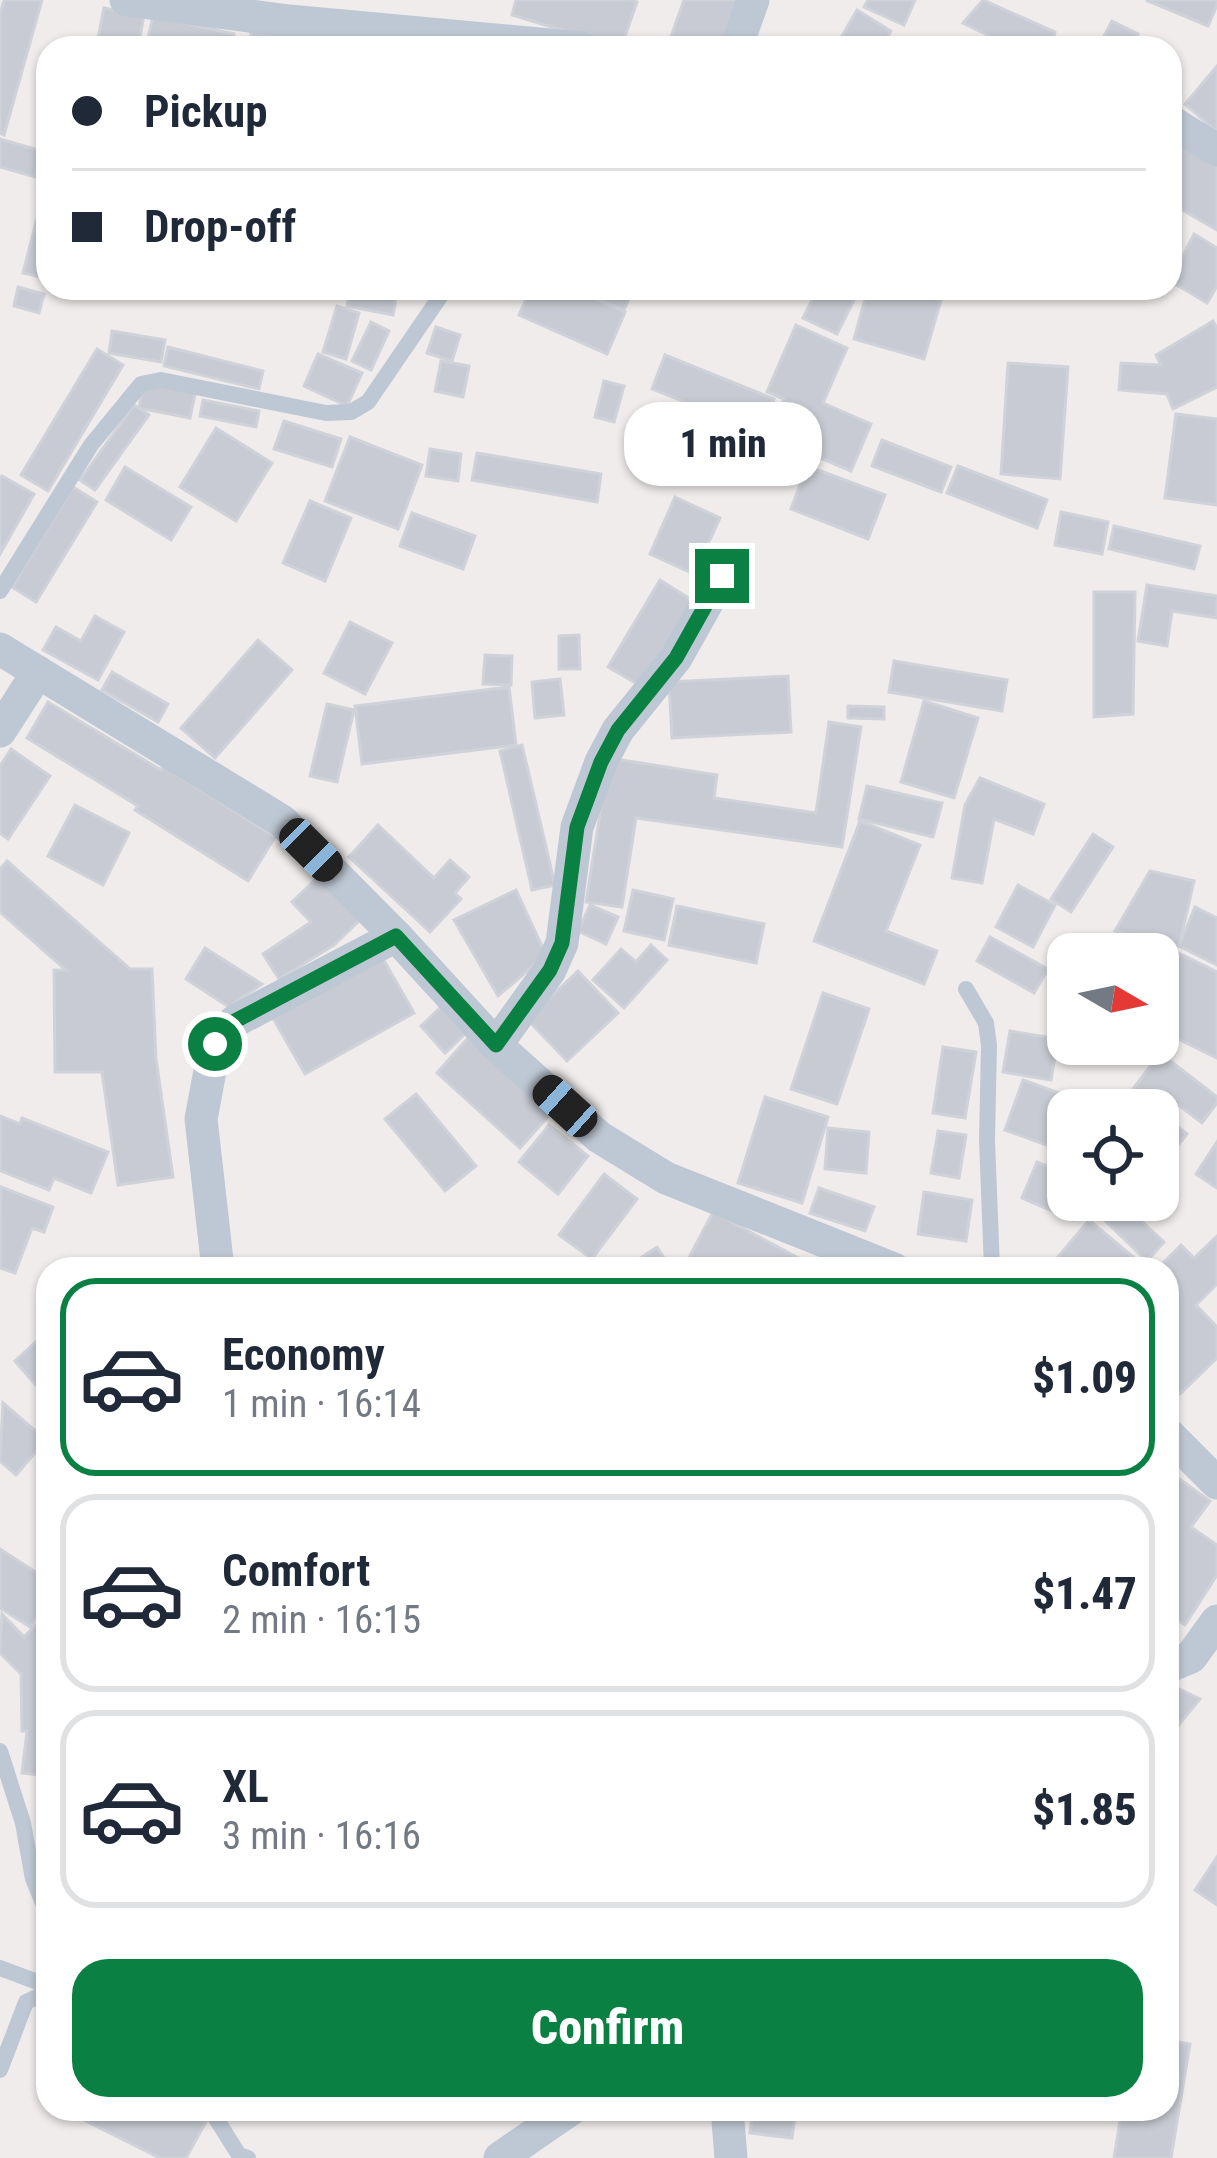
<!DOCTYPE html>
<html lang="en">
<head>
<meta charset="utf-8">
<style>
  :root { --surface:#fff; --page:#f6f6f7; --text:#1f2937; --muted:#747a83; --line:#e0e1e3; --accent:#0b8043 }
  body { margin:0; font-family:"Roboto Condensed",sans-serif; background:var(--page); color:var(--text); height:100vh; display:flex; flex-direction:column; font-size:45px; white-space:nowrap }
  * { box-sizing:border-box; margin:0 }
  p { font-size:39px; color:var(--muted) }
  .icon { flex:none; width:66px; height:66px; fill:none; stroke:currentColor; stroke-width:2; stroke-linecap:round; stroke-linejoin:round }
  .map { position:relative; flex:1; overflow:hidden }
  .sheet { position:absolute; left:36px; top:1257px; width:1143px; height:864px; display:flex; flex-direction:column; background:var(--surface); border-radius:36px; box-shadow:0 3px 9px #0004 }
  .sheet>* { flex:none }
  .guide { position:absolute; left:36px; top:36px; width:1146px; height:264px; border-radius:36px; box-shadow:0 3px 9px #0004; display:grid; align-content:center; height:264px; padding:0 36px; background:var(--surface) }
  .needle { width:78px; rotate:99deg }
  .buttons { position:absolute; left:1047px; top:933px; display:grid; gap:24px }
  .buttons a { display:grid; place-items:center; width:132px; height:132px; border-radius:24px; background:var(--surface); box-shadow:0 3px 9px #0004; font-size:60px }
  .end { position:absolute; width:54px; height:54px; margin:-27px; border:15px solid #0b8043; background:#fff; box-shadow:0 0 0 6px #fff }
  .from { border-radius:50% }
  .bubble { position:absolute; height:84px; border-radius:36px; background:var(--surface); box-shadow:0 3px 9px #0004; font-size:39px; font-weight:800; line-height:84px; text-align:center }
  .car { position:absolute; width:36px; height:72px; margin:-36px -18px; border-radius:15px; box-shadow:0 0 9px 3px #0007; background:linear-gradient(#222 24%,#8ab4d8 0 40%,#222 0 76%,#8ab4d8 0 86%,#222 0) }
  .guide b { display:flex; align-items:center; gap:42px; height:114px; font-size:45px }
  .guide b+b { border-top:3px solid var(--line) }
  .guide i { width:30px; height:30px; background:var(--text) }
  ul { padding:21px 0 0; list-style:none }
  li { display:flex; align-items:center; gap:36px; height:198px; margin:0 24px 18px; padding:0 12px; border:6px solid var(--line); border-radius:36px }
  li div { flex:1 }
  li b { display:block; font-size:45px }
  li em { font-style:normal; font-weight:800 }
  li.active { border-color:var(--accent) }
  li>.icon { width:108px; height:108px; stroke-width:1.5 }
  .cta { display:flex; gap:24px; margin-top:auto; padding:24px 36px }
  .cta a { flex:1; height:138px; border-radius:36px; background:var(--accent); color:#fff; font-size:48px; font-weight:800; line-height:138px; text-align:center }
  .map>svg:first-child { display:block }
  .building { fill:#c8cbd3; stroke:#d0d2d9; stroke-width:3 }
  .lines { fill:none; stroke-linecap:round; stroke-linejoin:round }
  .service { stroke:#bec8d4; stroke-width:16 }
  .minor { stroke:#bec8d4; stroke-width:33 }
  .route { stroke:#0b8043; stroke-width:15 }
</style>
</head>
<body>
<div class="map">
<svg width="1217" height="2158" viewBox="0 0 1217 2158">
  <rect width="100%" height="100%" fill="#f0ecec"/>
  <g class="building">
    <polygon points="4,0 42,0 4,135 0,133 0,14"/>
    <polygon points="516,0 630,0 637,2 621,48 512,15"/>
    <polygon points="684,0 739,0 722,48 667,48"/>
    <polygon points="868,0 915,0 904,25 864,7"/>
    <polygon points="983,0 1055,32 1051,48 1014,48 963,23"/>
    <polygon points="1146,0 1217,0 1217,5 1208,26"/>
    <polygon points="104,8 144,16 138,46 98,38"/>
    <polygon points="857,10 891,31 881,48 835,48"/>
    <polygon points="153,16 234,34 231,48 146,48"/>
    <polygon points="1112,21 1138,34 1131,48 1104,36"/>
    <polygon points="252,26 315,36 313,48 249,48"/>
    <polygon points="323,37 370,45 370,48 322,48"/>
    <polygon points="1217,66 1217,132 1185,104"/>
    <polygon points="1170,136 1217,163 1217,230 1170,203"/>
    <polygon points="0,139 42,151 35,177 0,167"/>
    <polygon points="46,183 48,184 48,279 23,273"/>
    <polygon points="1194,234 1217,248 1217,286 1207,303 1170,281"/>
    <polygon points="18,287 44,294 39,313 14,306"/>
    <polygon points="350,288 398,288 393,315 347,306"/>
    <polygon points="531,288 570,288 625,312 607,354 519,315"/>
    <polygon points="573,288 634,288 624,310"/>
    <polygon points="818,288 860,288 837,334 803,318"/>
    <polygon points="868,288 927,288 943,293 924,359 854,339"/>
    <polygon points="337,306 359,313 346,359 323,352"/>
    <polygon points="1213,321 1217,328 1217,387 1173,409 1167,394 1119,390 1121,363 1161,365 1156,355"/>
    <polygon points="371,322 389,331 371,370 352,361"/>
    <polygon points="796,325 847,348 823,403 871,424 851,471 768,436 784,399 767,392"/>
    <polygon points="436,327 460,335 452,361 427,353"/>
    <polygon points="112,331 165,340 161,362 109,353"/>
    <polygon points="168,347 263,371 259,389 164,366"/>
    <polygon points="97,349 123,365 48,491 21,475"/>
    <polygon points="318,354 362,373 347,406 304,386"/>
    <polygon points="665,355 774,399 760,432 652,389"/>
    <polygon points="441,361 469,366 463,397 435,391"/>
    <polygon points="1008,363 1068,367 1060,479 1001,474"/>
    <polygon points="144,379 196,389 190,418 139,408"/>
    <polygon points="604,381 624,386 614,422 595,417"/>
    <polygon points="203,400 259,411 256,427 200,416"/>
    <polygon points="134,405 149,415 95,490 80,480"/>
    <polygon points="1176,414 1217,419 1217,505 1165,498"/>
    <polygon points="284,421 341,439 332,467 274,449"/>
    <polygon points="216,428 272,463 236,521 180,487"/>
    <polygon points="350,437 422,465 398,529 325,501"/>
    <polygon points="882,440 951,467 941,492 872,466"/>
    <polygon points="430,449 461,454 458,481 426,476"/>
    <polygon points="477,453 601,474 597,502 472,480"/>
    <polygon points="807,466 885,495 868,539 791,509"/>
    <polygon points="958,466 1047,500 1037,528 947,493"/>
    <polygon points="125,467 191,507 171,540 106,500"/>
    <polygon points="2,476 34,494 0,554 0,479"/>
    <polygon points="73,487 97,502 36,602 12,587"/>
    <polygon points="675,497 720,518 694,574 650,554"/>
    <polygon points="310,501 351,518 325,581 283,563"/>
    <polygon points="1061,512 1108,522 1102,554 1055,545"/>
    <polygon points="412,513 475,536 463,569 400,546"/>
    <polygon points="1114,526 1200,546 1194,569 1109,549"/>
    <polygon points="660,580 695,602 644,688 608,667"/>
    <polygon points="1147,585 1217,596 1217,618 1172,611 1167,646 1138,641"/>
    <polygon points="1094,592 1135,592 1133,714 1094,717"/>
    <polygon points="95,616 124,632 98,680 43,650 56,627 81,641"/>
    <polygon points="350,622 392,643 365,694 324,673"/>
    <polygon points="579,635 580,669 559,669 559,636"/>
    <polygon points="258,640 292,670 215,758 181,728"/>
    <polygon points="485,655 512,656 511,685 483,684"/>
    <polygon points="894,661 1007,680 1002,711 889,692"/>
    <polygon points="112,672 168,704 158,722 102,690"/>
    <polygon points="788,676 791,732 672,738 669,682"/>
    <polygon points="560,679 564,715 535,718 532,682"/>
    <polygon points="509,687 516,745 362,764 355,706"/>
    <polygon points="924,701 978,718 954,798 901,782"/>
    <polygon points="48,702 161,770 163,766 275,837 248,881 135,810 138,806 27,738"/>
    <polygon points="327,704 354,710 337,782 310,776"/>
    <polygon points="848,706 884,707 884,719 848,718"/>
    <polygon points="829,722 861,727 842,847 636,818 622,907 586,902 609,758 717,775 714,798 816,813"/>
    <polygon points="522,745 555,885 532,890 500,751"/>
    <polygon points="11,749 50,776 8,839 0,833 0,766"/>
    <polygon points="980,778 1044,804 1033,834 994,819 982,883 952,878 965,805"/>
    <polygon points="867,786 942,803 933,837 859,819"/>
    <polygon points="75,805 129,833 103,885 48,856"/>
    <polygon points="860,821 920,845 886,931 937,951 924,984 814,941"/>
    <polygon points="378,825 434,878 450,860 469,877 455,893 461,899 430,932 349,857"/>
    <polygon points="1093,834 1113,847 1071,912 1051,899"/>
    <polygon points="7,861 130,969 152,969 156,1059 173,1177 118,1185 102,1072 55,1072 54,970 66,970 0,912 0,869"/>
    <polygon points="1150,871 1194,881 1179,946 1115,931"/>
    <polygon points="320,875 362,918 334,945 279,979 263,954 311,922 292,902"/>
    <polygon points="1018,885 1055,905 1033,947 996,927"/>
    <polygon points="516,890 546,955 498,996 454,920"/>
    <polygon points="633,890 673,899 664,940 624,931"/>
    <polygon points="590,905 618,917 606,944 578,931"/>
    <polygon points="677,906 764,924 756,963 669,945"/>
    <polygon points="1195,907 1217,918 1217,965 1179,946"/>
    <polygon points="990,937 1048,969 1034,993 977,961"/>
    <polygon points="1156,942 1217,972 1217,1058 1158,1029 1158,954 1150,954"/>
    <polygon points="651,945 667,960 624,1008 593,980 621,949 636,962"/>
    <polygon points="205,948 262,984 229,1007 186,979"/>
    <polygon points="382,957 414,1013 305,1074 273,1018"/>
    <polygon points="578,971 618,1013 567,1061 527,1019"/>
    <polygon points="823,993 869,1009 837,1104 791,1089"/>
    <polygon points="441,1007 465,1034 445,1053 421,1026"/>
    <polygon points="1010,1031 1058,1039 1051,1080 1003,1072"/>
    <polygon points="468,1038 551,1113 520,1148 437,1073"/>
    <polygon points="943,1047 976,1052 965,1118 933,1113"/>
    <polygon points="1160,1053 1217,1097 1217,1103 1202,1123 1168,1097 1158,1110 1117,1110"/>
    <polygon points="1023,1080 1095,1106 1093,1110 1068,1110 1068,1153 1005,1130"/>
    <polygon points="416,1094 476,1166 445,1191 385,1119"/>
    <polygon points="765,1097 828,1117 802,1203 738,1183"/>
    <polygon points="1158,1111 1187,1134 1167,1159 1158,1152"/>
    <polygon points="0,1116 20,1124 22,1118 108,1152 91,1193 54,1178 49,1190 1,1171"/>
    <polygon points="549,1125 588,1156 558,1194 519,1162"/>
    <polygon points="828,1128 869,1132 866,1173 825,1169"/>
    <polygon points="938,1131 966,1135 959,1178 931,1173"/>
    <polygon points="1217,1142 1217,1188 1196,1174"/>
    <polygon points="1037,1162 1068,1175 1068,1200 1082,1200 1073,1220 1022,1198"/>
    <polygon points="604,1174 637,1199 592,1259 559,1235"/>
    <polygon points="1,1187 53,1207 44,1232 32,1228 15,1273 0,1268"/>
    <polygon points="819,1188 874,1207 865,1231 810,1213"/>
    <polygon points="924,1192 972,1200 966,1241 918,1234"/>
    <polygon points="1101,1200 1119,1200 1164,1242 1147,1261 1093,1209"/>
    <polygon points="713,1212 800,1259 795,1269 683,1269"/>
    <polygon points="1089,1220 1133,1257 1123,1269 1048,1269"/>
    <polygon points="1217,1236 1217,1284 1196,1305 1217,1327 1217,1358 1180,1394 1167,1381 1167,1269 1157,1269 1181,1245 1194,1258"/>
    <polygon points="657,1247 671,1269 624,1269"/>
    <polygon points="39,1339 48,1350 48,1399 15,1361"/>
    <polygon points="3,1403 46,1440 16,1475 0,1461"/>
    <polygon points="1174,1475 1210,1501 1191,1527 1217,1545 1217,1575 1185,1625 1167,1614 1167,1484"/>
    <polygon points="0,1549 48,1580 48,1599 30,1627 0,1608"/>
    <polygon points="48,1612 48,1776 22,1773 27,1731 22,1731 21,1674 0,1653 2,1614 24,1637"/>
    <polygon points="1167,1683 1200,1699 1167,1739"/>
    <polygon points="1217,1857 1217,1905 1195,1890"/>
    <polygon points="1167,2040 1190,2044 1171,2158 1114,2158 1122,2109 1167,2109"/>
    <polygon points="82,2109 213,2109 186,2158 160,2158 78,2117"/>
    <polygon points="753,2109 796,2109 792,2138 750,2133"/>
  </g>
  <g class="lines">
    <g class="service">
      <polyline points="0,591 91,445 141,384 161,380 326,413 351,412 368,402 446,288"/>
      <polyline points="966,989 986,1023 989,1045 987,1140 992,1269"/>
      <polyline points="0,1751 23,1823 33,1879 48,1915"/>
      <polyline points="0,1968 48,1986"/>
      <polyline points="0,2070 26,2002 48,1992"/>
      <polyline points="210,2109 239,2155 248,2158"/>
    </g>
    <g class="minor">
      <polyline points="126,0 289,21 582,48"/>
      <polyline points="736,48 753,0"/>
      <polyline points="1170,125 1173,123 1217,150"/>
      <polyline points="0,649 282,821 396,936 496,1045 599,1137 666,1178 894,1269"/>
      <polyline points="0,731 38,672"/>
      <polyline points="496,1045 550,970 562,943 577,827 601,762 618,730 676,658 722,576"/>
      <polyline points="218,1269 201,1119 215,1044 235,1021 396,936"/>
      <polyline points="1167,1433 1217,1483"/>
      <polyline points="1167,1667 1191,1657 1217,1621"/>
      <polyline points="727,2109 731,2158"/>
      <polyline points="500,2158 571,2109"/>
    </g>
  </g>
  <g class="lines">
    <polyline class="route" points="215,1044 235,1021 396,936 496,1045 550,970 562,943 577,827 601,762 618,730 676,658 722,576"/>
  </g>
</svg>
<div class="buttons">
<a><svg class="needle" viewBox="-14 -14 28 28"><path d="M0-13l5 13h-10z" fill="#e53935"/><path d="M0 13l5-13h-10z" fill="#747a83"/></svg></a>
<a><svg class="icon" aria-label="locate" viewBox="0 0 24 24"><circle cx="12" cy="12" r="6"/><path d="M12 2v4M12 18v4M2 12h4M18 12h4"/></svg></a>
</div>
<i class="end from" style="left:215px;top:1044px"></i>
<i class="end" style="left:722px;top:576px"></i>
<div class="bubble" style="left:624px;top:402px;width:198px">1 min</div>
<i class="car" style="left:311px;top:850px;rotate:135deg"></i>
<i class="car" style="left:565px;top:1106px;rotate:312deg"></i>
<div class="guide">
<b><i class="from"></i>Pickup</b>
<b><i></i>Drop-off</b>
</div>
<section class="sheet">
<ul>
<li class="active"><svg class="icon" aria-label="car" viewBox="0 0 24 24"><path d="M5 17H2v-5l4-1 3-4h7l3 4 3 1v5h-3M9 17h6M6 11h13"/><circle cx="7" cy="17" r="2"/><circle cx="17" cy="17" r="2"/></svg><div><b>Economy</b><p>1 min · 16:14</p></div><em>$1.09</em></li>
<li><svg class="icon" aria-label="car" viewBox="0 0 24 24"><path d="M5 17H2v-5l4-1 3-4h7l3 4 3 1v5h-3M9 17h6M6 11h13"/><circle cx="7" cy="17" r="2"/><circle cx="17" cy="17" r="2"/></svg><div><b>Comfort</b><p>2 min · 16:15</p></div><em>$1.47</em></li>
<li><svg class="icon" aria-label="car" viewBox="0 0 24 24"><path d="M5 17H2v-5l4-1 3-4h7l3 4 3 1v5h-3M9 17h6M6 11h13"/><circle cx="7" cy="17" r="2"/><circle cx="17" cy="17" r="2"/></svg><div><b>XL</b><p>3 min · 16:16</p></div><em>$1.85</em></li>
</ul>
<div class="cta"><a>Confirm</a></div>
</section>
</div>
</body>
</html>
